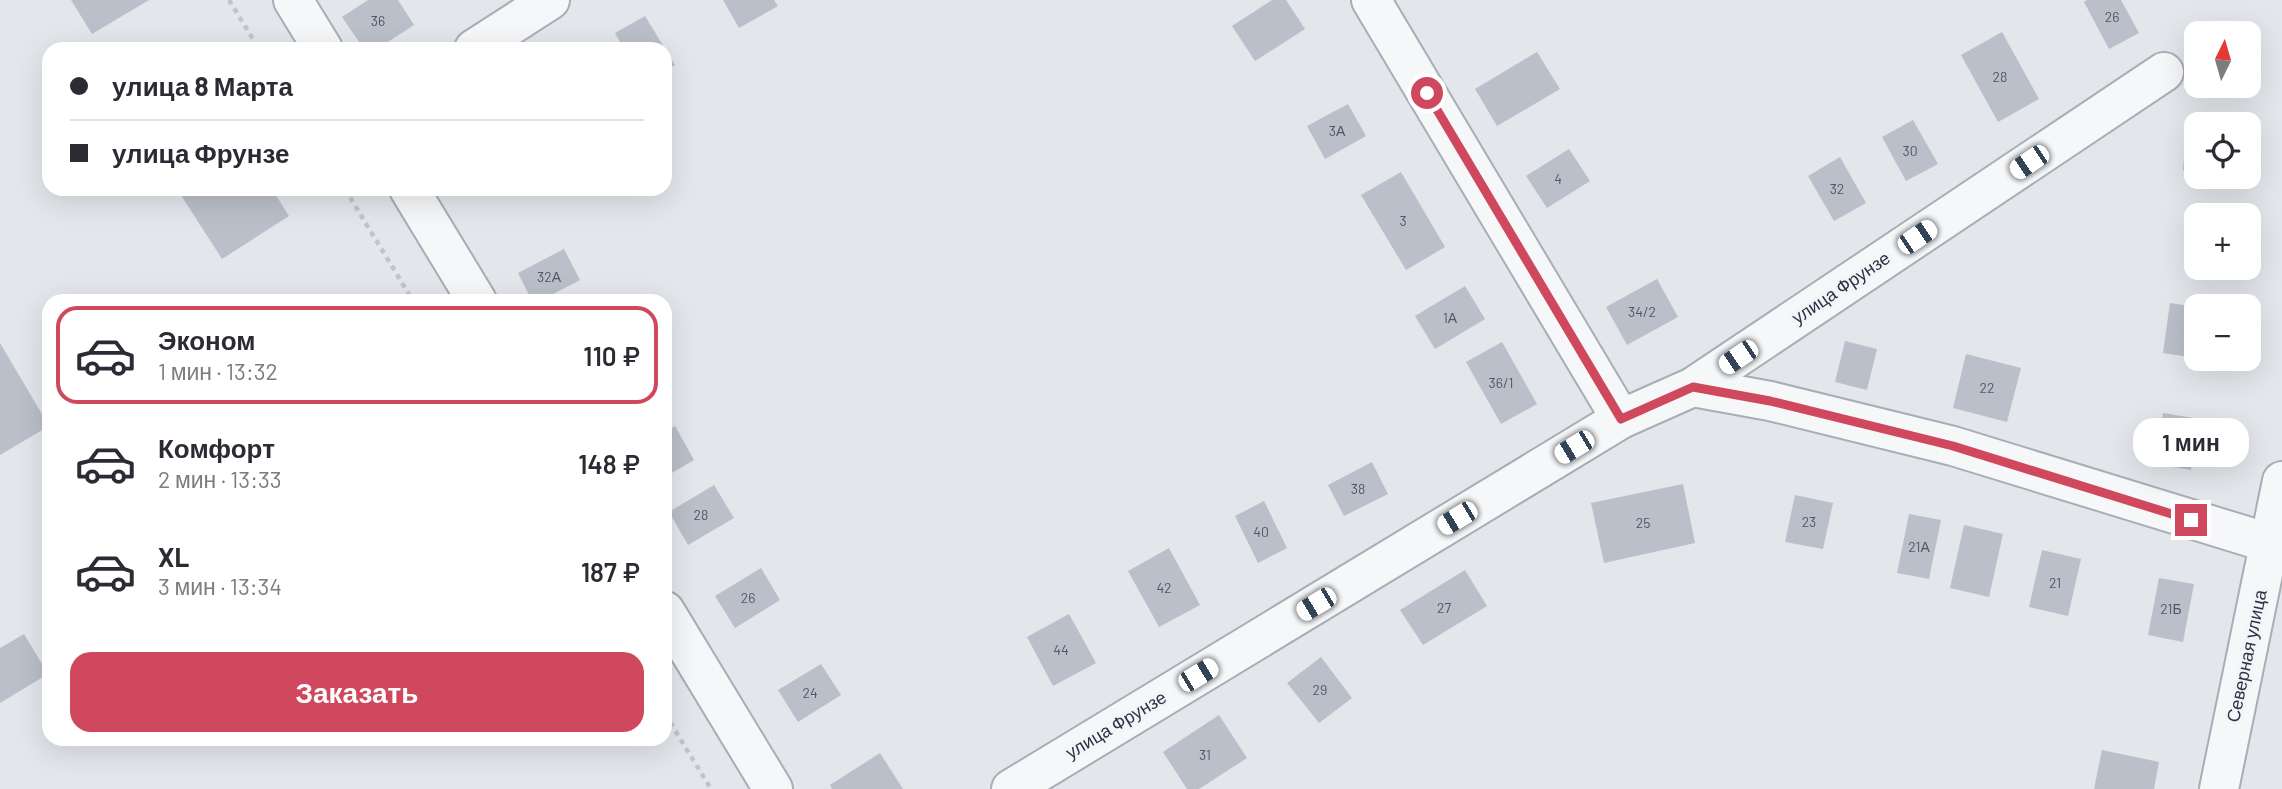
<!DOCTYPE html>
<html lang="ru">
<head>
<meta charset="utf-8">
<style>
  :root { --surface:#fff; --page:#f2f2f3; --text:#2b2b33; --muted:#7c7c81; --line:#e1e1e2; --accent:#d0485d }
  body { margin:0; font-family:Barlow,sans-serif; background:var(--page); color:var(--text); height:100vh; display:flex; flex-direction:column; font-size:26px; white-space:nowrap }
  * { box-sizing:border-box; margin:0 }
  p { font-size:23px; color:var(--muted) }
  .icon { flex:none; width:38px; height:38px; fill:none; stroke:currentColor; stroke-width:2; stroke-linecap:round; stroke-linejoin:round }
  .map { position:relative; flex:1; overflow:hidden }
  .drawer { position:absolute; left:42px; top:294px; width:630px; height:452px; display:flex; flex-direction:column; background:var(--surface); border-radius:21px; box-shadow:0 7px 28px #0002 }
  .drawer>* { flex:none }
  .guide { position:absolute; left:42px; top:42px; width:630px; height:154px; border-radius:21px; box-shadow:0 7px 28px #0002; display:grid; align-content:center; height:154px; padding:0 28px; background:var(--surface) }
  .needle { width:46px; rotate:5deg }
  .tools { position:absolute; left:2184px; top:21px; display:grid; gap:14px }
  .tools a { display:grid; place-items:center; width:77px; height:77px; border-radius:14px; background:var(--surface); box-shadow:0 7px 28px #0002; font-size:35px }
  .end { position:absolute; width:32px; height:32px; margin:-16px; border:9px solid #d0485d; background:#fff; box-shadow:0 0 0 4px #fff }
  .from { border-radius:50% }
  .bubble { position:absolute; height:49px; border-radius:21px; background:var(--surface); box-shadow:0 7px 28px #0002; font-size:23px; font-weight:600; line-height:49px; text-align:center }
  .car { position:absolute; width:21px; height:42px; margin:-21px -10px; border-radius:9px; box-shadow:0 0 5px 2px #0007; background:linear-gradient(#fff 24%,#345 0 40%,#fff 0 76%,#345 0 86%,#fff 0) }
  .guide b { display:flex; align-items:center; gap:24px; height:66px; font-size:26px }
  .guide b+b { border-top:2px solid var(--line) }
  .guide i { width:18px; height:18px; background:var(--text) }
  ul { padding:12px 0 0; list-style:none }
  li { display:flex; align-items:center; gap:21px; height:98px; margin:0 14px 10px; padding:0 14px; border:4px solid transparent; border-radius:21px }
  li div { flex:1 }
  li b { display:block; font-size:26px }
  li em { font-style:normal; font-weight:600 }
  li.selected { border-color:var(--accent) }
  li>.icon { width:63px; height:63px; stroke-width:1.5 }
  .action { display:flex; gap:14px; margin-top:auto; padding:14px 28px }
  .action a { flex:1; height:80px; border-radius:21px; background:var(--accent); color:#fff; font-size:28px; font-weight:600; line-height:80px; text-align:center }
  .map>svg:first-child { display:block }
  .building { fill:#babfc9 }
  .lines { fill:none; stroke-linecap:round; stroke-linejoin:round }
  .minor-casing { stroke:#a8adb6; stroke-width:42 }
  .path { stroke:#c1c4ca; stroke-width:4.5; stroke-dasharray:5 5; stroke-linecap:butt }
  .minor { stroke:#f6f7f9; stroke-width:38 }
  .route { stroke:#d0485d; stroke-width:9 }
  .labels { text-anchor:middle; stroke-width:7; stroke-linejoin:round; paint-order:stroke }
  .number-label { font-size:14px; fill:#4e5765 }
  .street-label { font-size:18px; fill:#2a3444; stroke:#f3f5f8 }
</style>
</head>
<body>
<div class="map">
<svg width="2282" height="789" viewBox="0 0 2282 789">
  <rect width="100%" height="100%" fill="#e3e6eb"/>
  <g class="building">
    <polygon points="71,0 149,0 92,34"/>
    <polygon points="368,0 398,0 414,25 377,49 364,49 342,17"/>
    <polygon points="723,0 774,0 778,6 739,28"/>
    <polygon points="1272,0 1286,0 1305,29 1255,61 1232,26"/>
    <polygon points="2087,0 2121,0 2139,33 2109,49 2084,2"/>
    <polygon points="645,16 675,65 665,71 665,49 624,49 615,33"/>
    <polygon points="2002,32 2039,99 1998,122 1961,55"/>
    <polygon points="1537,52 1560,89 1497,126 1475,89"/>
    <polygon points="1348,104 1366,136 1325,159 1307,126"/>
    <polygon points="2187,118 2244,122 2244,124 2196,124 2196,171 2183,170"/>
    <polygon points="1913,120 1938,164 1906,181 1882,137"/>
    <polygon points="1569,149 1590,181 1547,208 1526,176"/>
    <polygon points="1840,157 1866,203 1834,221 1808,176"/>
    <polygon points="1401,172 1445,247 1406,270 1361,195"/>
    <polygon points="177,189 272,189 289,216 222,259"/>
    <polygon points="564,249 580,280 540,301 532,301 518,273"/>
    <polygon points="1657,279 1678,317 1627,345 1606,307"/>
    <polygon points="1465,286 1485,319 1435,349 1415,316"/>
    <polygon points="2170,303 2196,307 2196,358 2163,353"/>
    <polygon points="1845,341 1877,349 1867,390 1835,382"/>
    <polygon points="1502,342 1537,404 1501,424 1466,362"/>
    <polygon points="0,343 49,426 0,455"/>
    <polygon points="1966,354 2021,368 2007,422 1953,408"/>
    <polygon points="2211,359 2238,359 2237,364"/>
    <polygon points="2163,413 2199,419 2191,470 2155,464"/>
    <polygon points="675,426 694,460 665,477 665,432"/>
    <polygon points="1372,462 1388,494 1344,516 1328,485"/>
    <polygon points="1683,484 1695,543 1604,563 1591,503"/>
    <polygon points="714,485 734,518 688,545 669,512"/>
    <polygon points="1795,495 1833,503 1823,549 1785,542"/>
    <polygon points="1264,501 1287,548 1258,563 1235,516"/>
    <polygon points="1909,514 1941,520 1929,579 1897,573"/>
    <polygon points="1964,525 2003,534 1989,597 1950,588"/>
    <polygon points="1169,548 1200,605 1159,627 1128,571"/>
    <polygon points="2042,550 2081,559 2068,616 2029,607"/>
    <polygon points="761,568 780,600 735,628 715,596"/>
    <polygon points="1465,570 1487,606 1423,645 1400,610"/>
    <polygon points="2159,578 2194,584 2183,642 2148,635"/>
    <polygon points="1069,614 1096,663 1053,686 1027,637"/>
    <polygon points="24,634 48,674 0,703 0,648"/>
    <polygon points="1321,657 1352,698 1319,723 1287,683"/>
    <polygon points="821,664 841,695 798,722 778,690"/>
    <polygon points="1219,715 1247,758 1199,789 1187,789 1163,752"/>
    <polygon points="2102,750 2159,762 2154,789 2094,789"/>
    <polygon points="880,753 903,789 832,789 830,785"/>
  </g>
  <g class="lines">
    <defs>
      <g id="minor">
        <polyline points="293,0 323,49"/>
        <polyline points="1371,0 1621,419"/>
        <polyline points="474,49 550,0"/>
        <polyline points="409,189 477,301"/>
        <polyline points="1693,387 1770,401 1953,446 2282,547"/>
        <polyline points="665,611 773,789"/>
        <polyline points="1011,789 1621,419 1693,387 2164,72"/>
        <polyline points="2219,789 2282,481"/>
      </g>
    </defs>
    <use href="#minor" class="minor-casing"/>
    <g class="path">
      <polyline points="229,0 259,49"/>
      <polyline points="345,189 413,301"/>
      <polyline points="665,714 711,789"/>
    </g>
    <use href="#minor" class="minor"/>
  </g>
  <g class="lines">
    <polyline class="route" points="1427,93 1621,419 1693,387 1770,401 1953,446 2191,520"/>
  </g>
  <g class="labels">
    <g class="number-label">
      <text x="2112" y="22">26</text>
      <text x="378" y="26">36</text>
      <text x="2000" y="82">28</text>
      <text x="1337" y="136">3А</text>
      <text x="1910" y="156">30</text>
      <text x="1558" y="184">4</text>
      <text x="1837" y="194">32</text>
      <text x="1403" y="226">3</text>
      <text x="549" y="282">32А</text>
      <text x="1642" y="317">34/2</text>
      <text x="1450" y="323">1А</text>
      <text x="1501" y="388">36/1</text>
      <text x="1987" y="393">22</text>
      <text x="1358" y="494">38</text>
      <text x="701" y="520">28</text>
      <text x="1809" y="527">23</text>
      <text x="1643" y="528">25</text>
      <text x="1261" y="537">40</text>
      <text x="1919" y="552">21А</text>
      <text x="2055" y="588">21</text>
      <text x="1164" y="593">42</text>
      <text x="748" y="603">26</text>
      <text x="1444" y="613">27</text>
      <text x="2171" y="614">21Б</text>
      <text x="1061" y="655">44</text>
      <text x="1320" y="695">29</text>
      <text x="810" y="698">24</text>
      <text x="1205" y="760">31</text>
    </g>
    <g class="street-label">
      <text transform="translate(1841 288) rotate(-34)" y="6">улица Фрунзе</text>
      <text transform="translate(2247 656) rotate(-78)" y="6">Северная улица</text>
      <text transform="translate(1116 725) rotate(-31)" y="6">улица Фрунзе</text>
    </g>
  </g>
</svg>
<div class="tools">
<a><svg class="needle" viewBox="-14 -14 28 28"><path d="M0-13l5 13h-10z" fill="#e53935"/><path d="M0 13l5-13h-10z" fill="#7c7c81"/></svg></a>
<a><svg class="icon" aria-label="locate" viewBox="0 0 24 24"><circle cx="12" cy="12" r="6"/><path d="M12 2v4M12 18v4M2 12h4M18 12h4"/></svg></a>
<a>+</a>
<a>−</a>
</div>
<i class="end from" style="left:1427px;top:93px"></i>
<i class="end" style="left:2191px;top:520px"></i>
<div class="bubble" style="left:2133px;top:418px;width:116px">1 мин</div>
<i class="car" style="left:2029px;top:162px;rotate:236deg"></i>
<i class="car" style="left:1917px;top:237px;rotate:56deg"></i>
<i class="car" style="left:1738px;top:357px;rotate:236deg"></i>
<i class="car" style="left:1574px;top:447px;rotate:239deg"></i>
<i class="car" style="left:1457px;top:518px;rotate:239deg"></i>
<i class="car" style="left:1316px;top:604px;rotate:239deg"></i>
<i class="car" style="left:1198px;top:675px;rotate:59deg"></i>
<div class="guide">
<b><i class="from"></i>улица 8 Марта</b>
<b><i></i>улица Фрунзе</b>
</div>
<section class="drawer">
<ul>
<li class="selected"><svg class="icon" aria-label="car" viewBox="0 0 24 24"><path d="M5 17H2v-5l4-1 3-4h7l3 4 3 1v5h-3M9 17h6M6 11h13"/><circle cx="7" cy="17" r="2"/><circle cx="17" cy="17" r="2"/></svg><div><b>Эконом</b><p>1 мин · 13:32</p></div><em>110 ₽</em></li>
<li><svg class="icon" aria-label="car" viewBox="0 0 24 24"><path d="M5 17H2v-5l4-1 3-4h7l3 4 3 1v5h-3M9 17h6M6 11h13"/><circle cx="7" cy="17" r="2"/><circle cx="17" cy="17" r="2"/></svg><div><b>Комфорт</b><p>2 мин · 13:33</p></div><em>148 ₽</em></li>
<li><svg class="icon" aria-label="car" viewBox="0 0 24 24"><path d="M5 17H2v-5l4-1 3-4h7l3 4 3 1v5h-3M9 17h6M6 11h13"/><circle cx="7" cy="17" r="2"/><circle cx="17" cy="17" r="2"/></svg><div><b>XL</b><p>3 мин · 13:34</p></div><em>187 ₽</em></li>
</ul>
<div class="action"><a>Заказать</a></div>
</section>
</div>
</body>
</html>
